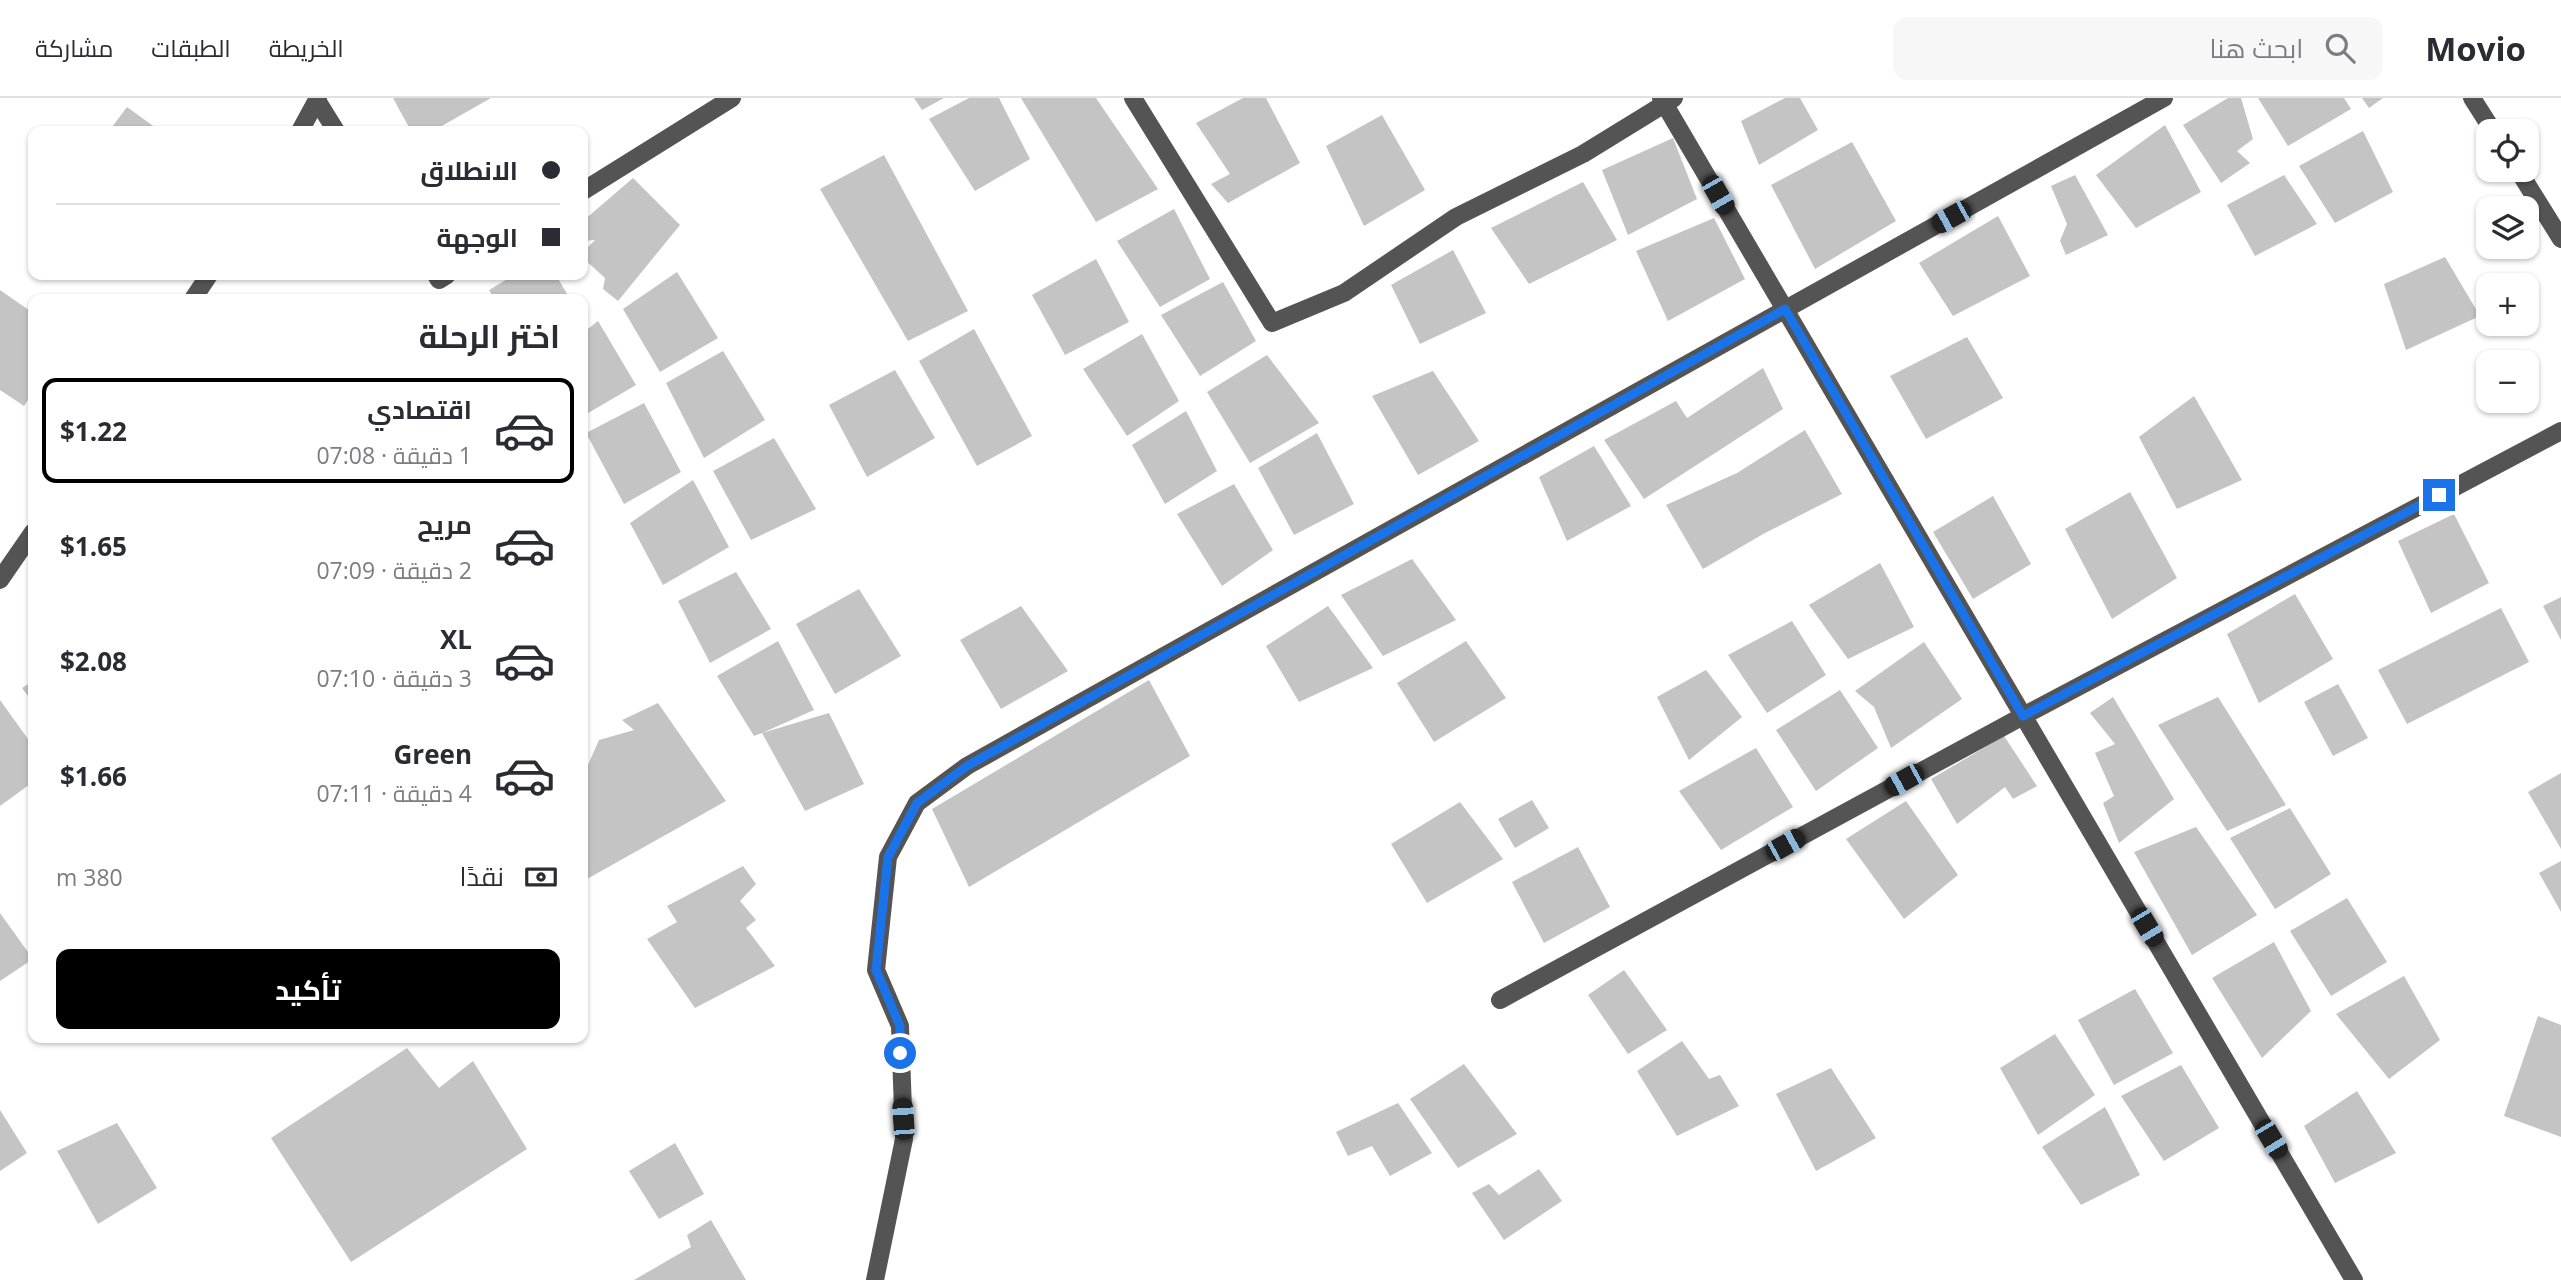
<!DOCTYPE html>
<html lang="ar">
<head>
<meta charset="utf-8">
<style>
  :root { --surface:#fff; --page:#f7f7f7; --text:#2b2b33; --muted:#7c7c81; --line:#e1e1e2; --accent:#000 }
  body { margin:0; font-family:"Open Sans",Cairo,sans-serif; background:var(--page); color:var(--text); direction:rtl; height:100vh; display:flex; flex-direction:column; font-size:26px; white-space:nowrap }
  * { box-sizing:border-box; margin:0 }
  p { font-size:23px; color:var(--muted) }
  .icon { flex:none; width:38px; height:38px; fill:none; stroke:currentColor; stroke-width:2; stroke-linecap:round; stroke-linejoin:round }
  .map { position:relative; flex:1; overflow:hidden; direction:ltr }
  .drawer { position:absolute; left:28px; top:196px; width:560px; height:749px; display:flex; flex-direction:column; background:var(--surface); border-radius:14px; box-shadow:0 2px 5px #0004; direction:rtl }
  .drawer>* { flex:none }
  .guide { position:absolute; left:28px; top:28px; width:560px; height:154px; border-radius:14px; box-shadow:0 2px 5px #0004; direction:rtl; display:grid; align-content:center; height:154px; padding:0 28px; background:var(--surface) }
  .buttons { position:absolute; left:2476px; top:21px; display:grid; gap:14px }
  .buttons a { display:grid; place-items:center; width:63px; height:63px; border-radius:14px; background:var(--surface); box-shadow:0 2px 5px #0004; font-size:35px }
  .end { position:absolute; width:32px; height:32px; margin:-16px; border:9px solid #1a73e8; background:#fff; box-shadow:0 0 0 4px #fff }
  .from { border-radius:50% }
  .car { position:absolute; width:21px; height:42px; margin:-21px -10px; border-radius:9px; box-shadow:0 0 5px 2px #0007; background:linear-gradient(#222 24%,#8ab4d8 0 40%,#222 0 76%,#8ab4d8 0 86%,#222 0) }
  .guide b { display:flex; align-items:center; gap:24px; height:66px; font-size:26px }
  .guide b+b { border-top:2px solid var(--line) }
  .guide i { width:18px; height:18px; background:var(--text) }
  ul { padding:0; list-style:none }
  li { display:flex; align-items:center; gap:21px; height:105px; margin:0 14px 10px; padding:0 14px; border:4px solid transparent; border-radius:14px }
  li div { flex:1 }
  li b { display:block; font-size:26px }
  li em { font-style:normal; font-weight:700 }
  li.current { border-color:var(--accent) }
  li>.icon { width:63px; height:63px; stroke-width:1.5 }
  h2 { padding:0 28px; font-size:32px; line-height:84px }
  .pay { display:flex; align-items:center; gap:18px; height:77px; padding:0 28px; font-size:26px }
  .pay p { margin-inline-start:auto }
  .primary-button { display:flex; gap:14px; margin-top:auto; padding:14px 28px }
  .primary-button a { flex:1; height:80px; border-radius:14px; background:var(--accent); color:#fff; font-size:28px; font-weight:700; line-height:80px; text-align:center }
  header { display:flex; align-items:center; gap:42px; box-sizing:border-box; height:98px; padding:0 35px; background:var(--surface); border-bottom:2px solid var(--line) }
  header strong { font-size:33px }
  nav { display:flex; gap:38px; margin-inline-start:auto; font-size:24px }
  .search { width:490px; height:63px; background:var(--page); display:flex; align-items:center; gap:18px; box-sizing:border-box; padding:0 24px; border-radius:14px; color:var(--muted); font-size:26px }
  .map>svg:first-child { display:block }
  .building { fill:#c4c4c4 }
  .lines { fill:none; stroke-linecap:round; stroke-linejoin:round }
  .minor { stroke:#545454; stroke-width:18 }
  .route { stroke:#1a73e8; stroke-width:9 }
</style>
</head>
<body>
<header>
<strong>Movio</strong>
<div class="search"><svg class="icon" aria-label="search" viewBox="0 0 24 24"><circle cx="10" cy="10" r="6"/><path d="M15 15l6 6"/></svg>ابحث هنا</div>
<nav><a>الخريطة</a><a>الطبقات</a><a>مشاركة</a></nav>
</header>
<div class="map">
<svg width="2561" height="1182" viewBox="0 0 2561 1182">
  <rect width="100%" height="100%" fill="#fff"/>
  <g class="building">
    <polygon points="393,0 491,0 433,33 411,33"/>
    <polygon points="914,0 944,0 922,12"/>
    <polygon points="969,0 999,0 1030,61 975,93 929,21"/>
    <polygon points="1021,0 1096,0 1158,91 1096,124"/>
    <polygon points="1243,0 1266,0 1300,65 1228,105 1211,86 1230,76 1196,25"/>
    <polygon points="1785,0 1800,0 1818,32 1759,67 1741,23"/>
    <polygon points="2228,0 2241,0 2253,41 2237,53 2250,65 2221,85 2183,27"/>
    <polygon points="2258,0 2344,0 2351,11 2288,48"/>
    <polygon points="2362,0 2383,0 2369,10"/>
    <polygon points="127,9 160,33 109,33"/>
    <polygon points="1382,17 1425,92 1364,128 1326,48"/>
    <polygon points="2165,27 2201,94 2136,130 2096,77"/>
    <polygon points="2363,33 2393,94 2335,125 2299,68"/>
    <polygon points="1673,40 1697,101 1628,137 1602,72"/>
    <polygon points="1852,44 1896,123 1815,171 1771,87"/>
    <polygon points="884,57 968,213 908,243 820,91"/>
    <polygon points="2075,77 2108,137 2066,157 2060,143 2067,126 2051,88"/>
    <polygon points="2284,77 2317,126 2255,158 2227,107"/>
    <polygon points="633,80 680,127 618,203 603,191 605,180 583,160 583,154 595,142 583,143 583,123"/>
    <polygon points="1583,84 1617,142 1529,186 1491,130"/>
    <polygon points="1174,111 1210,181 1160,209 1117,143"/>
    <polygon points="1998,118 2030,178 1953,218 1919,165"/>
    <polygon points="1714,120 1745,181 1668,223 1636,153"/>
    <polygon points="1453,152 1486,215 1420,246 1391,187"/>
    <polygon points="2445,159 2480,218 2406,252 2384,186"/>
    <polygon points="1096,161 1129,224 1065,257 1032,197"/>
    <polygon points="677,174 718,240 660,274 623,211"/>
    <polygon points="514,177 556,177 570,201 494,201 489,192"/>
    <polygon points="1223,184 1256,243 1200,278 1161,217"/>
    <polygon points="0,192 33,215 33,294 24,308 0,292"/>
    <polygon points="598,223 636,287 583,318 583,235"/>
    <polygon points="974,231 1032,338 977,368 919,263"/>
    <polygon points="1142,236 1179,303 1127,338 1083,271"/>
    <polygon points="1967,239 2003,300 1926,341 1890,278"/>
    <polygon points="723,253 765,322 704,360 666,285"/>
    <polygon points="1267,257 1319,325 1250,365 1207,294"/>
    <polygon points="1763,270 1783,311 1644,401 1604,342 1676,303 1687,320"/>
    <polygon points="895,272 935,340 867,379 829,307"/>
    <polygon points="1433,273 1479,343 1418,377 1372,298"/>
    <polygon points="2194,298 2242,382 2177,411 2139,339"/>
    <polygon points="644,305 681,374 624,406 586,335"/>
    <polygon points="1186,313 1217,373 1165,406 1132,347"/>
    <polygon points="1805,332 1842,396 1765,435 1703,471 1666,407 1737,375"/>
    <polygon points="1317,335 1354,406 1294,437 1258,370"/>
    <polygon points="774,340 816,411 751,442 713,373"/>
    <polygon points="1594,348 1631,408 1567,443 1539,379"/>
    <polygon points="693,382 729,449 663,487 630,425"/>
    <polygon points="1234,386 1273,452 1222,488 1177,416"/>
    <polygon points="2130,394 2177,480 2112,521 2065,431"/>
    <polygon points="1993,398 2031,466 1973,501 1933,434"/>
    <polygon points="2454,416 2489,485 2431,515 2398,443"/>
    <polygon points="1412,461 1456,522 1383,558 1341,497"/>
    <polygon points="1880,465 1914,529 1848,561 1809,507"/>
    <polygon points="736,474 771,531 710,565 678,503"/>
    <polygon points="859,491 901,558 835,596 796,526"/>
    <polygon points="2295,496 2333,561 2259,605 2227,536"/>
    <polygon points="2561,499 2561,542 2543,508"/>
    <polygon points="1021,508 1068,573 1001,611 960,542"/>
    <polygon points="1328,508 1373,570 1299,604 1266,548"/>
    <polygon points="2501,510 2529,564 2407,626 2378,572"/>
    <polygon points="1792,523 1826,577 1767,615 1728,557"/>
    <polygon points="778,543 814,612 762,635 829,615 864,686 805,713 762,635 754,638 717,578"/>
    <polygon points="1466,543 1506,600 1434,644 1397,585"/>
    <polygon points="1924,544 1962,601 1891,650 1874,609 1855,593"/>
    <polygon points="1706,572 1742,619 1689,662 1657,599"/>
    <polygon points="1149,582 1190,658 969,789 932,711"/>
    <polygon points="33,583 33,605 22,590"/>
    <polygon points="2338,586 2368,640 2333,658 2304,604"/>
    <polygon points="1840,592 1878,650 1816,693 1776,632"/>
    <polygon points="2113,599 2174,701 2119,745 2103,705 2114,698 2095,655 2115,646 2090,615"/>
    <polygon points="2218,599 2286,707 2227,733 2158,627"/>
    <polygon points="0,602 33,648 33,684 0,708"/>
    <polygon points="658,605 726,703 587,781 583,769 583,665 588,667 599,642 634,632 622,622"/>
    <polygon points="2004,638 2037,688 2013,701 2005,689 1957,726 1931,681"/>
    <polygon points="1756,650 1793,709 1721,752 1679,693"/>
    <polygon points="2561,675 2561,751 2528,694"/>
    <polygon points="1532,702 1549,730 1515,750 1498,721"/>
    <polygon points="1906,703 1958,777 1904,821 1846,741"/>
    <polygon points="1460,704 1503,761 1427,805 1391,746"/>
    <polygon points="2290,710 2331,776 2275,811 2230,740"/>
    <polygon points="2196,729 2257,817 2192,857 2134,754"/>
    <polygon points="1578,749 1610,809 1544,845 1512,784"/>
    <polygon points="2561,763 2561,814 2539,775"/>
    <polygon points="743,768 756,786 740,803 756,822 746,830 775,868 695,910 647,841 677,824 667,808"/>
    <polygon points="2347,800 2387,864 2331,898 2290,833"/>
    <polygon points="0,815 33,861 0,883"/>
    <polygon points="2274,844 2311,913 2262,960 2212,880"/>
    <polygon points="1624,872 1667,932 1628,956 1588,897"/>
    <polygon points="2404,878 2440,942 2389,981 2336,916"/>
    <polygon points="2135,891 2173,955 2114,987 2078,922"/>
    <polygon points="2538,918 2561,927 2561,1039 2504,1018"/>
    <polygon points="2055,936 2095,997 2038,1037 2000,970"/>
    <polygon points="1682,943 1709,981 1720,977 1739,1008 1677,1038 1637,973"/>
    <polygon points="407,950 439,990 473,963 527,1051 351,1164 271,1040"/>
    <polygon points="1464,966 1517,1036 1458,1070 1410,1001"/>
    <polygon points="2181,967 2219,1030 2164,1063 2121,998"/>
    <polygon points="1831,970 1876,1040 1816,1073 1776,996"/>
    <polygon points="2357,993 2396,1055 2335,1085 2304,1028"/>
    <polygon points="1398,1005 1432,1055 1390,1078 1372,1048 1348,1058 1336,1034"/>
    <polygon points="2105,1009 2140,1077 2081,1107 2042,1049"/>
    <polygon points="0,1012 27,1055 0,1073"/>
    <polygon points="117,1025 157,1090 98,1126 57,1053"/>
    <polygon points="675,1045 704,1096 659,1121 629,1073"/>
    <polygon points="1539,1071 1562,1103 1504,1142 1472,1095 1489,1086 1499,1097"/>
    <polygon points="711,1122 746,1182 634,1182 691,1149 687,1137"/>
  </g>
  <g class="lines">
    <g class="minor">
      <polyline points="1133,0 1272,225 1344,195 1456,119 1583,56 1674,0"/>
      <polyline points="1661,0 2354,1182"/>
      <polyline points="2472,0 2493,33"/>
      <polyline points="318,4 336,33"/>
      <polyline points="300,33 318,0"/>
      <polyline points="2518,72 2561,141"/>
      <polyline points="583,93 732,0"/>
      <polyline points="436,177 439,182 447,177"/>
      <polyline points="193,201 209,177"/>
      <polyline points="0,482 33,434"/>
      <polyline points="1500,902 2023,618 2561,333"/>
      <polyline points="875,1182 904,1041 900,928 876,872 888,759 917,705 967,668 2164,0"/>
    </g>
  </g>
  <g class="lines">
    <polyline class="route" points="900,955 900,928 876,872 888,759 917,705 967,668 1785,211 2023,618 2439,397"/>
  </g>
</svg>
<div class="buttons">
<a><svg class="icon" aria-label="locate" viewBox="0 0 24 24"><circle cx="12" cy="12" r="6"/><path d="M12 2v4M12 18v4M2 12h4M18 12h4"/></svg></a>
<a><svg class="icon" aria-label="layers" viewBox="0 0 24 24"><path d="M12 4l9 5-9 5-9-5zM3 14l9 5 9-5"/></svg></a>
<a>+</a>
<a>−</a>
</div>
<i class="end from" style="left:900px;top:955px"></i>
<i class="end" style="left:2439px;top:397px"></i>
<i class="car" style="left:1718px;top:97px;rotate:150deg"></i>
<i class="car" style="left:1951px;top:119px;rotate:241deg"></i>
<i class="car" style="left:1904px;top:682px;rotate:241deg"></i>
<i class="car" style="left:1785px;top:747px;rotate:61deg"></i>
<i class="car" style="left:2147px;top:829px;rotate:149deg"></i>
<i class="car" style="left:903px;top:1021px;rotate:356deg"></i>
<i class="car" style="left:2271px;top:1041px;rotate:149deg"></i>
<div class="guide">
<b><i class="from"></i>الانطلاق</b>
<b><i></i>الوجهة</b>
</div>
<section class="drawer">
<h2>اختر الرحلة</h2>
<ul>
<li class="current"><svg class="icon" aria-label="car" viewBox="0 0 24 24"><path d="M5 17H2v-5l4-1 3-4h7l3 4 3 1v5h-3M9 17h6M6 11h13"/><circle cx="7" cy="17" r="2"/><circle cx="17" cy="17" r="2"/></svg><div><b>اقتصادي</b><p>1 دقيقة · 07:08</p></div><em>$1.22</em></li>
<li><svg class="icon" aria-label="car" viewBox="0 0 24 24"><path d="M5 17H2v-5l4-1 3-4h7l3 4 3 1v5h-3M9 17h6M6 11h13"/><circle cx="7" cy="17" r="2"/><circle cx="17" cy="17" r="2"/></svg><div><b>مريح</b><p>2 دقيقة · 07:09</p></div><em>$1.65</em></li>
<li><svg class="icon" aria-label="car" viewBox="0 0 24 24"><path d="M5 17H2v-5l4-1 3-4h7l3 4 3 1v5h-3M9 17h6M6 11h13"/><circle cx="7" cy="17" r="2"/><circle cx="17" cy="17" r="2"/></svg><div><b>XL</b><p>3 دقيقة · 07:10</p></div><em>$2.08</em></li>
<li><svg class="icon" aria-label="car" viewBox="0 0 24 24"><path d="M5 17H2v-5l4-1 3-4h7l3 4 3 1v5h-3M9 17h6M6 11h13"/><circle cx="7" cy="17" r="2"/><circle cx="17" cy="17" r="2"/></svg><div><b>Green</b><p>4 دقيقة · 07:11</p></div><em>$1.66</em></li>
</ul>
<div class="pay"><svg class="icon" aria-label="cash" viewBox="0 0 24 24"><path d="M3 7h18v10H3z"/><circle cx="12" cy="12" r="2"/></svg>نقدًا<p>380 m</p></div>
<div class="primary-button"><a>تأكيد</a></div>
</section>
</div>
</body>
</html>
